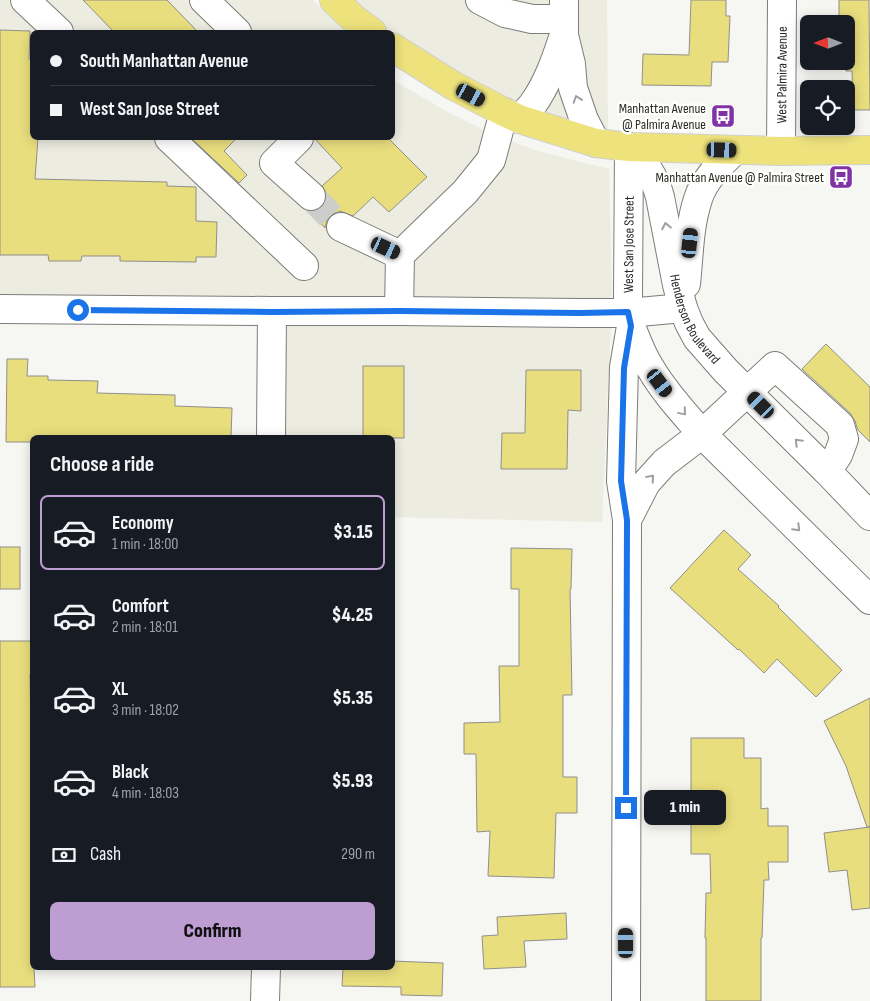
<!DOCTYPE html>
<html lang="en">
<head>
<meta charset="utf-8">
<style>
  :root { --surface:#171b24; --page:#242831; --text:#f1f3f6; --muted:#9ea1a6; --line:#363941; --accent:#be9dd2 }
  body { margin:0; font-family:"Sofia Sans Condensed",sans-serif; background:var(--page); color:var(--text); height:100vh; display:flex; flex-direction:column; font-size:19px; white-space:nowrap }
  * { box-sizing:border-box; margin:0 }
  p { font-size:16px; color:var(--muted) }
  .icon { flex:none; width:28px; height:28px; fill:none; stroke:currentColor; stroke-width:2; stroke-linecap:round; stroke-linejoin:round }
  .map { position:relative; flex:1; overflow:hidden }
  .drawer { position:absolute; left:30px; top:435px; width:365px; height:535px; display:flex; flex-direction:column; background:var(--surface); border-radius:8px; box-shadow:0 2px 12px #0003 }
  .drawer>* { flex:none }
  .hud { position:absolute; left:30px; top:30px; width:365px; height:110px; border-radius:8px; box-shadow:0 2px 12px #0003; display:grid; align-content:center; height:110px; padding:0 20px; background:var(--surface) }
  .needle { width:32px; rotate:270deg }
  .fabs { position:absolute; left:800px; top:15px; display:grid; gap:10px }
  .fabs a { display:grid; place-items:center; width:55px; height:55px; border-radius:8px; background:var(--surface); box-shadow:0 2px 12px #0003; font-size:25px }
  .end { position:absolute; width:22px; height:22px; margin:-11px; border:6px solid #1a73e8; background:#fff; box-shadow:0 0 0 2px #fff }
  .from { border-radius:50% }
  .bubble { position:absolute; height:35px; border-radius:8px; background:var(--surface); box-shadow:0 2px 12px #0003; font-size:16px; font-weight:800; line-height:35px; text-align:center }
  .car { position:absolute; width:15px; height:30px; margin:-15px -8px; border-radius:6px; box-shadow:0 0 4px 1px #0007; background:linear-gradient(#222 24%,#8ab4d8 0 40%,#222 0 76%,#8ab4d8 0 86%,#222 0) }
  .hud b { display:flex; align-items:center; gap:18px; height:48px; font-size:19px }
  .hud b+b { border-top:1px solid var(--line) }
  .hud i { width:12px; height:12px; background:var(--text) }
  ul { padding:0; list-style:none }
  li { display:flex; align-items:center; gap:15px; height:75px; margin:0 10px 8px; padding:0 10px; border:2px solid transparent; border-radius:8px }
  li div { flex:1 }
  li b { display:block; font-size:19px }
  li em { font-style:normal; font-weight:800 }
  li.on { border-color:var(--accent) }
  li>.icon { width:45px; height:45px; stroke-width:1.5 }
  h2 { padding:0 20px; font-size:22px; line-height:60px }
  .pay { display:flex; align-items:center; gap:12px; height:55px; padding:0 20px; font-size:19px }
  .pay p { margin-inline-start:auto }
  .action { display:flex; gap:10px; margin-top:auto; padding:10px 20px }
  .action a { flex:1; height:58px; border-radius:8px; background:var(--accent); color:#111; font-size:20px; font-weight:800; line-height:58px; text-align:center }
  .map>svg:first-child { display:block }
  .built { fill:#ecece1 }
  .building { fill:#e9de7d; stroke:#908f8d }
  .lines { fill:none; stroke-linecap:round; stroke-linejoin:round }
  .minor-tunnel { stroke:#cdcdcb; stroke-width:28; stroke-dasharray:28 14; stroke-linecap:butt }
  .minor-casing { stroke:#7c7c79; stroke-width:30 }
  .major-casing { stroke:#d0d0d0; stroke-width:30 }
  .minor { stroke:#fff; stroke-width:28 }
  .major { stroke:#ede27c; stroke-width:28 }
  .oneway { stroke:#9f9f9f }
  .route { stroke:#1a73e8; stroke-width:6 }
  .labels { text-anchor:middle; stroke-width:5; stroke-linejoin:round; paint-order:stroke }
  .street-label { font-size:14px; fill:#2a2a29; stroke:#fffffe }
  .poi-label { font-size:14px; fill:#2a2a29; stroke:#fffffe; text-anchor:end }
</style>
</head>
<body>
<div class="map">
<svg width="870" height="1001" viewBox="0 0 870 1001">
  <rect width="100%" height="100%" fill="#f6f6f3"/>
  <g class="built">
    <polygon points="0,0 313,0 345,32 32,32 32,138 392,138 393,80 444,110 496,136 538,151 609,169 612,298 272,299 0,296"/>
    <polygon points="350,0 607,0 608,143 546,127 393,43 392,32 382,32"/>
    <polygon points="611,323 602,522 393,517 392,438 285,438 286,324"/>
  </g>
  <g class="building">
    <polygon points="83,0 167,0 198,32 114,32"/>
    <polygon points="691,0 726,0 726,16 730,16 728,62 712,62 711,86 642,85 643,54 689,55"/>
    <polygon points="839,0 869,0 870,110 853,110 852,71 846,71 846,24 839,24"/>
    <polygon points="0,30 30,31 29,59 32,59 32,138 38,138 35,179 167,182 167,186 196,187 196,221 217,222 216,257 196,257 196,262 120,261 120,256 82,256 81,261 49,261 48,255 0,255"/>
    <polygon points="191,138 237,138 224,151 247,175 239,183"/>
    <polygon points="314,138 388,138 427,177 389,212 373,197 353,216 340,211 333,214 327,220 325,228 310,211 316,211 323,206 326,199 326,192 322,186 342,168"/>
    <polygon points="826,344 870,387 870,442 858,430 855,421 850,413 802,369"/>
    <polygon points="7,359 28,359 27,376 48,376 48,380 98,381 97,393 175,395 175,406 232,408 231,438 96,436 96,438 32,438 32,442 6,442"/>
    <rect x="363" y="366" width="41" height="72"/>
    <polygon points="526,370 581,370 581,411 568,410 567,469 501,469 502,433 525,433"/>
    <polygon points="724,530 751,555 738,569 779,606 778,607 842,670 816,697 777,659 764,673 739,649 738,650 670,588"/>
    <rect x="0" y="547" width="20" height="42"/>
    <polygon points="511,548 572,549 571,589 570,589 572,695 563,695 563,777 577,777 577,813 556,813 554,878 488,876 490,831 477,832 476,754 464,754 464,723 500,722 499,666 519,666 519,589 511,589"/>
    <polygon points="0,641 32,641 32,674 30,674 32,789 31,894 32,894 32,968 34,968 35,987 0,987"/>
    <polygon points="870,698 870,827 867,827 846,766 824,721"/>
    <polygon points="691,738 744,738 744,758 761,758 761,809 768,808 768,826 788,826 788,862 768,862 769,880 764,880 762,938 761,938 761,1001 706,1001 706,938 705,938 706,893 711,893 710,854 691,854"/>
    <polygon points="870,827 870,908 852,910 847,870 829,872 824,833"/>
    <polygon points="566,913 567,939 524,941 526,967 484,969 482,936 498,935 497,917"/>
    <polygon points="392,961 443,963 442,996 401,995 401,987 342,986 343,968 392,968"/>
  </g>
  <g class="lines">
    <polyline class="minor-tunnel" points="311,196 341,227"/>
    <defs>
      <g id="minor">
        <polyline points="25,0 59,32"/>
        <polyline points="204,0 237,32"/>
        <polyline points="480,0 505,13 532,19 564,19"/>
        <polyline points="564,0 564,35 571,64 573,88 584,120 596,143"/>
        <path d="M519,119c5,-5 10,-10 14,-15 15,-21 23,-45 31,-69"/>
        <polyline points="169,138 304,266"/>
        <polyline points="299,138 274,163 311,196"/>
        <path id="s1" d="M629,147c16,17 25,27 31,50l17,88 6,23 6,15 8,15 29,33 101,100 43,45"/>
        <path id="s2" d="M781,151l1,-151"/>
        <polyline points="341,227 400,255"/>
        <path d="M686,284c3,-28 3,-58 12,-85 6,-20 23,-35 37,-49"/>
        <polyline points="0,309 272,311 399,311 580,313 628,313 683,308"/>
        <polyline points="399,311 400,255 465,192 491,160 504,112"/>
        <path d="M631,326c6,15 11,30 20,43 14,24 33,44 51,65l168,166"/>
        <polyline points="271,438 272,311"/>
        <polyline points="627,520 646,483 664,463 702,434 775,366 840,425 844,439 838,455 827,471"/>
        <polyline points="265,1001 266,968"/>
        <path id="s3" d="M626,1001l1,-481 -6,-39 3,-114 7,-41 -3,-13v-15l1,-151"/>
      </g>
      <g id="major">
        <polyline points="334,0 353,18 372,32"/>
        <polyline points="392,47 454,86 504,112 519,119 596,143 629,147 781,151 870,150"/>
      </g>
    </defs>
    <use href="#minor" class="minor-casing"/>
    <use href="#major" class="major-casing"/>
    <use href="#minor" class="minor"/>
    <use href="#major" class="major"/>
  </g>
  <defs><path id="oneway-chevron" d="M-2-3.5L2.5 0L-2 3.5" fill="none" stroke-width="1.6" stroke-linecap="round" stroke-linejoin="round" transform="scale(1.25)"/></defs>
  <g class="oneway">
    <use href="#oneway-chevron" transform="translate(577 99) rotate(-109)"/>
    <use href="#oneway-chevron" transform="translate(666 226) rotate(-101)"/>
    <use href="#oneway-chevron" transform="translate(683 412) rotate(50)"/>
    <use href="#oneway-chevron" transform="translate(798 442) rotate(-135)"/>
    <use href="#oneway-chevron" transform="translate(651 478) rotate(-49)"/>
    <use href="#oneway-chevron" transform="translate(797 528) rotate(45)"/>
  </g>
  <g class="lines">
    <polyline class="route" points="78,310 272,312 400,311 580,313 628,312 631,326 624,368 621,481 627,520 626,808"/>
  </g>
  <defs>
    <symbol id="bus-square" viewBox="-11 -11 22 22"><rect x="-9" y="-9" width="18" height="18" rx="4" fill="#8033a5" stroke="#fffffe"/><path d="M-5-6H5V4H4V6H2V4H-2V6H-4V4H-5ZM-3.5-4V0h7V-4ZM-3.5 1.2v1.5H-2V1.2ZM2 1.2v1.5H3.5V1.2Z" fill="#fff"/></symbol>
  </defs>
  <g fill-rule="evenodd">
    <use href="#bus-square" x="709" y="102" width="28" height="28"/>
    <use href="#bus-square" x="827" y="163" width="28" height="28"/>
  </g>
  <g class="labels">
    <g class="street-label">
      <text dy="5" stroke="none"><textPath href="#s2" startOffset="76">West Palmira Avenue</textPath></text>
      <text dy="5" stroke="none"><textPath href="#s3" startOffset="758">West San Jose Street</textPath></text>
      <text dy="5" stroke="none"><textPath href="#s1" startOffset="188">Henderson Boulevard</textPath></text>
    </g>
    <g class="poi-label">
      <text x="706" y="113">Manhattan Avenue<tspan x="706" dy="16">@ Palmira Avenue</tspan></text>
      <text x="824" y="182">Manhattan Avenue @ Palmira Street</text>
    </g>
  </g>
</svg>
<div class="fabs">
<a><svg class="needle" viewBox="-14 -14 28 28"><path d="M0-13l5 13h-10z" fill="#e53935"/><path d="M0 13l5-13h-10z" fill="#9ea1a6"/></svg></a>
<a><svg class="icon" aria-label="locate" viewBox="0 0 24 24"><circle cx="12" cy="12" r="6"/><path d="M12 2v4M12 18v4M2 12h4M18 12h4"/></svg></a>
</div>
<i class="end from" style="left:78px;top:310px"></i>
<i class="end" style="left:626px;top:808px"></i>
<div class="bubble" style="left:644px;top:790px;width:82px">1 min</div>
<i class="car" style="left:471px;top:95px;rotate:118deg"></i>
<i class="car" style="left:722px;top:150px;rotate:92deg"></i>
<i class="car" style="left:690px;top:243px;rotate:6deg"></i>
<i class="car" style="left:386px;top:248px;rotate:115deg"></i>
<i class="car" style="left:660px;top:383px;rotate:143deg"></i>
<i class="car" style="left:761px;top:405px;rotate:315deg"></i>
<i class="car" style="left:626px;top:943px;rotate:0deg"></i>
<div class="hud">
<b><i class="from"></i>South Manhattan Avenue</b>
<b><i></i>West San Jose Street</b>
</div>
<section class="drawer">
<h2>Choose a ride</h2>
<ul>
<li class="on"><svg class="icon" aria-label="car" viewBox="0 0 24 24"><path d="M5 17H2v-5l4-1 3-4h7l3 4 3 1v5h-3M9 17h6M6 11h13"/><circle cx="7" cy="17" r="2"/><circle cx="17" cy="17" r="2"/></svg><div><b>Economy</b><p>1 min · 18:00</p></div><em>$3.15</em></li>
<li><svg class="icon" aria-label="car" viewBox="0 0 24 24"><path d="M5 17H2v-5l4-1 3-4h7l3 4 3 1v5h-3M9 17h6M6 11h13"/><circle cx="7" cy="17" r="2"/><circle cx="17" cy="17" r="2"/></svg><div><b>Comfort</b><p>2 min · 18:01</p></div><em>$4.25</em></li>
<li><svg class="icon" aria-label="car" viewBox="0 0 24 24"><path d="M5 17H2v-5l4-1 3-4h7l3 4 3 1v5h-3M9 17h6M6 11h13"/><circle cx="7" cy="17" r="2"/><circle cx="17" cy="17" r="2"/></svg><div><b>XL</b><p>3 min · 18:02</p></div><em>$5.35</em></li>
<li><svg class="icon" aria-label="car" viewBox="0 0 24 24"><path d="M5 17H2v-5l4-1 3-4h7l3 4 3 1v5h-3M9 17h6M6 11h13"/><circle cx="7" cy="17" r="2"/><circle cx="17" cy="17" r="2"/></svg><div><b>Black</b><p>4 min · 18:03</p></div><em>$5.93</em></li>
</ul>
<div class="pay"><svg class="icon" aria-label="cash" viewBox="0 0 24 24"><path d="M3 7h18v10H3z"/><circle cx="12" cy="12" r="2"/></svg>Cash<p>290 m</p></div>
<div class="action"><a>Confirm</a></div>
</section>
</div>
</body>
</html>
